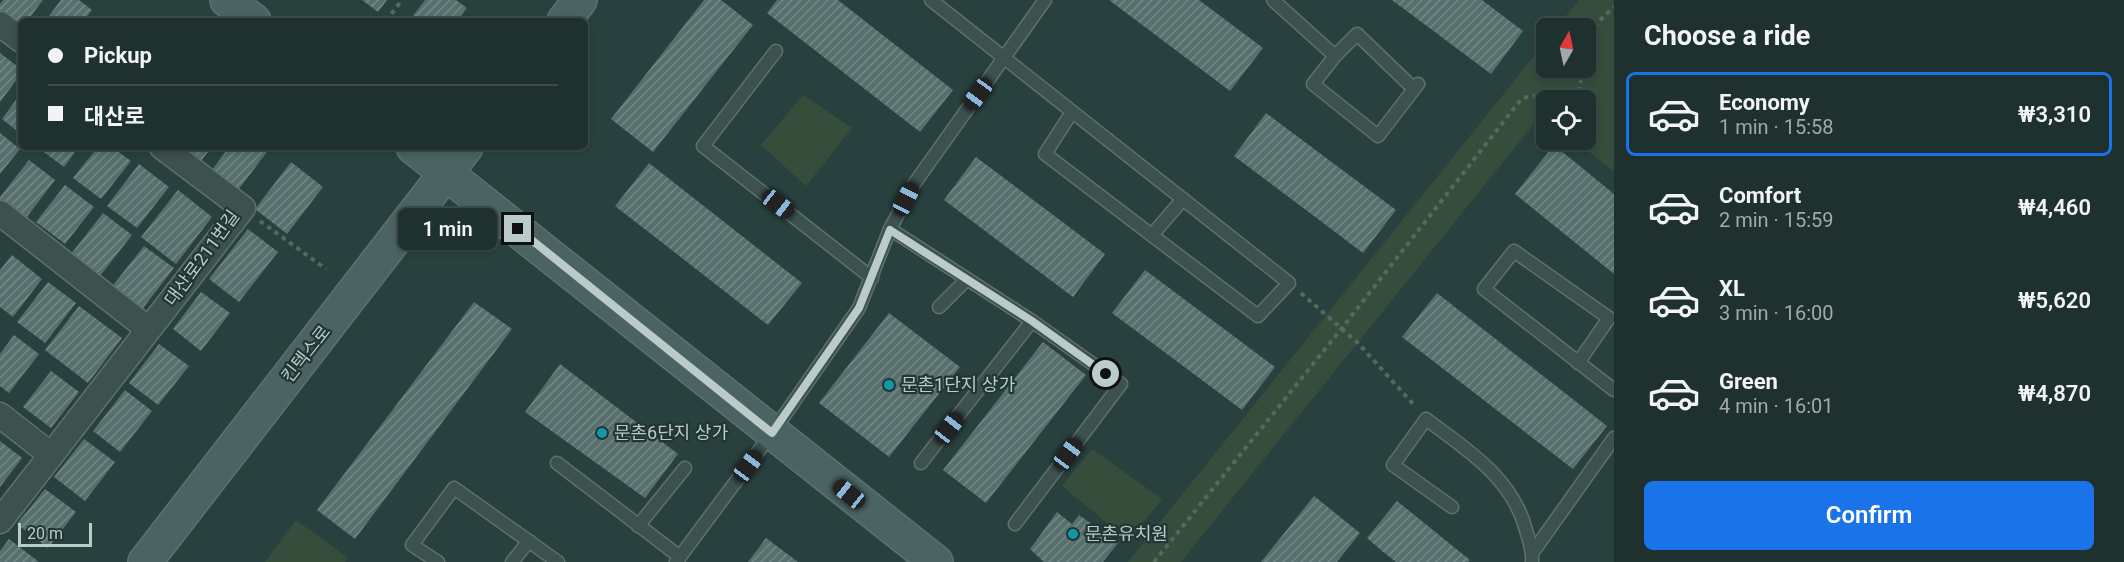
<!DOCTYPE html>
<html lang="en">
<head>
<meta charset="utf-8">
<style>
  :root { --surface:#1f312e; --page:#273936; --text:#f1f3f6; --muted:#a1a9aa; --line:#3c4c4a; --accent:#1a73e8 }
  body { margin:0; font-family:Roboto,"Noto Sans KR",sans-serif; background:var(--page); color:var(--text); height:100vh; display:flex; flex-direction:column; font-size:22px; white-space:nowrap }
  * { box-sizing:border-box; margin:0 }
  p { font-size:20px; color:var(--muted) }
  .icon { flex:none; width:33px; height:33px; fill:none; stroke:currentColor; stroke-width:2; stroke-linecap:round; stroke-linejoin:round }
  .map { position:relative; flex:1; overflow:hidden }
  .sheet { display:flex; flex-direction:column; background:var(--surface); width:510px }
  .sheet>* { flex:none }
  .hud { position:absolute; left:18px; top:18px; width:570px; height:132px; border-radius:9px; box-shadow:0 3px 9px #0003,0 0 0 2px var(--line); display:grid; align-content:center; height:132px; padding:0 30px; background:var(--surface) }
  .needle { width:39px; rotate:9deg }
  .fabs { position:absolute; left:1536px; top:18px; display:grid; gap:12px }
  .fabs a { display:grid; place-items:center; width:60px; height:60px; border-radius:9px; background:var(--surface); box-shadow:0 3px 9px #0003,0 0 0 2px var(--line); font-size:30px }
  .scale { position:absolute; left:18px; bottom:15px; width:74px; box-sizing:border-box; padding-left:6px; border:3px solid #bacbca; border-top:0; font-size:16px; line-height:21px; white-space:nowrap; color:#bacbca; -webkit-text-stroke:4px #223634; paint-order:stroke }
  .end { position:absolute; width:27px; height:27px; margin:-14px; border:8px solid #bacbca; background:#111; box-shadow:0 0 0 3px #111 }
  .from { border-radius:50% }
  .bubble { position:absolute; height:42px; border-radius:9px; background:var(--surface); box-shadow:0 3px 9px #0003,0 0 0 2px var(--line); font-size:20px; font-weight:600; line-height:42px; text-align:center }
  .car { position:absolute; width:18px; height:36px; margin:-18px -9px; border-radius:8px; box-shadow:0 0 4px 2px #0007; background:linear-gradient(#222 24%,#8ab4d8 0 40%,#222 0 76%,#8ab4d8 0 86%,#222 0) }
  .hud b { display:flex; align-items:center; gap:21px; height:57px; font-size:22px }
  .hud b+b { border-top:2px solid var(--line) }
  .hud i { width:15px; height:15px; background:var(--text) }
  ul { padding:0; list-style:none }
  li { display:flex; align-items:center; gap:18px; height:84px; margin:0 12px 9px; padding:0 18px; border:3px solid transparent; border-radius:9px }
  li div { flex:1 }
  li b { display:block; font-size:22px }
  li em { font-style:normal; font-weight:600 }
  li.on { border-color:var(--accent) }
  li>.icon { width:54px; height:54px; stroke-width:1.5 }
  h2 { padding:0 30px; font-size:27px; line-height:72px }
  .button { display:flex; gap:12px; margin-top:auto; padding:12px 30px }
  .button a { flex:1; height:69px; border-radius:9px; background:var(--accent); color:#fff; font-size:24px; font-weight:600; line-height:69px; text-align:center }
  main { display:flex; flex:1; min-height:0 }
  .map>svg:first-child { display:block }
  .green { fill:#364d3c }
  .building { fill:url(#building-hatch) }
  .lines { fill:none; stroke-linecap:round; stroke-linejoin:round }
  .service-casing { stroke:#5e716f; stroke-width:15 }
  .minor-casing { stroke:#5e716f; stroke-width:27 }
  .secondary-casing { stroke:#5e716f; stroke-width:36 }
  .path { stroke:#556a5e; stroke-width:4; stroke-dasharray:4.5 4.5; stroke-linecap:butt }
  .service { stroke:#3d514f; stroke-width:12 }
  .minor { stroke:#3d514f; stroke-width:24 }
  .secondary { stroke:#4b6362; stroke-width:33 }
  .route { stroke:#bacbca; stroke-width:8 }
  .culture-dot { fill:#0f9aa8; stroke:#223634; stroke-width:2 }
  .labels { text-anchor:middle; stroke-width:4.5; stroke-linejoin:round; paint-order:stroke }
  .street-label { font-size:18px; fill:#bacbca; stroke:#223634 }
  .poi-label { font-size:18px; fill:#bacbca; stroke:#223634; text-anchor:start }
</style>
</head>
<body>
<main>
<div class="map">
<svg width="1614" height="562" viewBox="0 0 1614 562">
  <defs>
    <pattern id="building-hatch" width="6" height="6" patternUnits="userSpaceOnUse" patternTransform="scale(1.5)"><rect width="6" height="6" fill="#57706d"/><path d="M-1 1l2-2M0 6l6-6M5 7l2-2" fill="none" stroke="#748987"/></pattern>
  </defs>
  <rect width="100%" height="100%" fill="#29413e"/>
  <g class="green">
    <polygon points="1579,0 1614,0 1614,171 1573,140 1586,140 1586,100 1546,100 1546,119 1541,115 1181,562 1128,562 1546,41 1546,68 1586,68 1586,28 1556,28"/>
    <polygon points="803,95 852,128 806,186 761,145"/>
    <polygon points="1092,449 1162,499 1129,541 1062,486"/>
    <polygon points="296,520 348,558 345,562 265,562"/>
  </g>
  <g class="building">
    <polygon points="3,0 43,0 27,21 21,21 21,28 0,13 0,4"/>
    <polygon points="61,0 79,0 92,10 83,21 45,21"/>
    <polygon points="362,0 387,0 378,12"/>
    <polygon points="425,0 456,0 467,8 457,21 409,21"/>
    <polygon points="704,0 721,0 753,25 653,152 611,119"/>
    <polygon points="777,0 838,0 953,90 920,132 767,13"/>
    <polygon points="1109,0 1199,0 1263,48 1230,91"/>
    <polygon points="1392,0 1482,0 1523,31 1491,74"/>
    <polygon points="0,53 21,69 21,74 0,102"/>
    <polygon points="21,93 21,134 2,119"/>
    <polygon points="1266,113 1396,210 1363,253 1234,156"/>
    <polygon points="0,133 20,149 0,174"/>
    <polygon points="1554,145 1614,194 1614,274 1515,194"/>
    <polygon points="37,147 79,147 64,167"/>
    <polygon points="98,147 112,147 131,161 101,199 73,178"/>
    <polygon points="183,147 212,147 201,161"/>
    <polygon points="229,147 270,148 235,194 209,174"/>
    <polygon points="976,157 1105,254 1073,297 944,200"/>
    <polygon points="29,160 55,180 23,222 0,204 0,197"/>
    <polygon points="291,162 323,187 287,234 255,209"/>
    <polygon points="649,163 802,283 768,325 615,206"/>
    <polygon points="139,164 169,187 137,228 107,206"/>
    <polygon points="65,185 94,207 65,244 36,222"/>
    <polygon points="178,190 212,217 176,264 141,237"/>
    <polygon points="103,213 132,235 100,276 71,254"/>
    <polygon points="248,229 278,252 239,302 209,279"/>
    <polygon points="144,246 174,268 140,312 110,289"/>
    <polygon points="12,255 42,279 13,317 0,307 0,270"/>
    <polygon points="1145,270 1275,367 1242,410 1112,313"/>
    <polygon points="48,282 76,303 45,343 17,322"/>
    <polygon points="201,292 230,313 201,351 173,329"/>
    <polygon points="1437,293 1607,426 1573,469 1402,337"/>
    <polygon points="474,302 512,329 355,539 317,510"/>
    <polygon points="79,306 122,338 88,383 45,350"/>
    <polygon points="889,313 960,367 889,457 819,403"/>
    <polygon points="14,335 39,354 9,393 0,386 0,354"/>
    <polygon points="1043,342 1086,375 986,503 943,470"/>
    <polygon points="159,344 189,366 158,405 129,383"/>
    <polygon points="560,364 678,454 645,498 525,412"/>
    <polygon points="51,371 79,392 51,428 23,407"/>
    <polygon points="125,390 152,411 120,452 93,431"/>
    <polygon points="84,439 115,462 85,501 54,477"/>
    <polygon points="0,441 22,458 0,487"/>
    <polygon points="45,489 76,512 48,548 17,524"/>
    <polygon points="1314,496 1360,533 1337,562 1261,562"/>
    <polygon points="1397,501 1470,560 1468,562 1396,562 1382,551 1367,538"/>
    <polygon points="1057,512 1072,524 1079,515 1118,543 1103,562 1044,562 1030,549"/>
    <polygon points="766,538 798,562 748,562"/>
    <polygon points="9,539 39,562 0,562 0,551"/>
  </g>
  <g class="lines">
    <defs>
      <g id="service">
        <polyline points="931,0 1289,283 1258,316 1045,154 1072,112"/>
        <polyline points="1273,0 1335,56"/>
        <polygon points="1357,34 1413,88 1418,84 1378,136 1313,84 1335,56"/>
        <polyline points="776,51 703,146 872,278"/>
        <polyline points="890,229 1032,321 921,463"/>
        <polyline points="1152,235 1183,199"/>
        <polyline points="939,307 966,280"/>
        <polyline points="1578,363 1609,318 1514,251 1484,289 1614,390"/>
        <polyline points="557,463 680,557"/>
        <path d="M1452,507l-59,-42 33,-46c41,31 86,58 100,111 3,11 7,20 6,32"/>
        <polyline points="1015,524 1121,384 1032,321"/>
        <polyline points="638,526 685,468"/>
        <polyline points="1533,552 1614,438"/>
        <polyline points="438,562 412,545 454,488 558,562"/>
        <polyline points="512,562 529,541"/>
        <polyline points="676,562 772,433 859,308 890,229 914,184 1045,0"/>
      </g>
      <g id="minor">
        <polyline points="0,24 21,40"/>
        <polyline points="0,213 148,329"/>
        <polyline points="0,415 51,455"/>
        <polyline points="0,521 243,208 162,147"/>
      </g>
      <g id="secondary">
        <polyline points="227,0 254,21"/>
        <polyline points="564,21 580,0"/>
        <polyline points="413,147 936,562"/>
        <polyline points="145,562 466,147"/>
      </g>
    </defs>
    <use href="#service" class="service-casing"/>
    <use href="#minor" class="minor-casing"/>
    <use href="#secondary" class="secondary-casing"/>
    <g class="path">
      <polyline points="386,21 402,0"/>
      <polyline points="1586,43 1598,22 1614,7"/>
      <polyline points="260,221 326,269"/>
      <polyline points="1301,293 1357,342 1415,406"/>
      <polyline points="1154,562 1342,328 1522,98 1580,89 1582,68"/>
    </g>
    <use href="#service" class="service"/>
    <use href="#minor" class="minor"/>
    <use href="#secondary" class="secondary"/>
  </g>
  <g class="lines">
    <polyline class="route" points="518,229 772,433 859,308 890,230 1032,321 1106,374"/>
  </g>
  <g class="culture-dot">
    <circle cx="889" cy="385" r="6"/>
    <circle cx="602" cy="433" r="6"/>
    <circle cx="1073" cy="534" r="6"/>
  </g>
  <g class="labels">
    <g class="street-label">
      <text transform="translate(202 258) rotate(-54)" y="6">대산로211번길</text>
      <text transform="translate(306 354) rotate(-52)" y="6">킨텍스로</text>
    </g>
    <g class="poi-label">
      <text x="901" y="391">문촌1단지 상가</text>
      <text x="614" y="439">문촌6단지 상가</text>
      <text x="1085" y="540">문촌유치원</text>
    </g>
  </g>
</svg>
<div class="fabs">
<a><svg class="needle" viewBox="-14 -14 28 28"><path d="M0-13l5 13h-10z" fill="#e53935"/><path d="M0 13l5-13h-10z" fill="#a1a9aa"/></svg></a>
<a><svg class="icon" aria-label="locate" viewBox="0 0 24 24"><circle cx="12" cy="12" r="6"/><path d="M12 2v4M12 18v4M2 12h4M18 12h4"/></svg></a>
</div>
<div class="scale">20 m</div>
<i class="end from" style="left:1106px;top:374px"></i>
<i class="end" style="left:518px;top:229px"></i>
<div class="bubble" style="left:398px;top:208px;width:99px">1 min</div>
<i class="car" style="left:978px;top:94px;rotate:216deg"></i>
<i class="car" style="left:906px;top:199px;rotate:27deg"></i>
<i class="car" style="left:778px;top:204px;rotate:128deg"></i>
<i class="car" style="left:949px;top:428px;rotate:38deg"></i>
<i class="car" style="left:1068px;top:454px;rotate:37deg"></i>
<i class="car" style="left:748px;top:466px;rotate:37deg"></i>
<i class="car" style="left:849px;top:494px;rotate:309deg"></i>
<div class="hud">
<b><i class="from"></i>Pickup</b>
<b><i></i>대산로</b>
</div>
</div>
<section class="sheet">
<h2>Choose a ride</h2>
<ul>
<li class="on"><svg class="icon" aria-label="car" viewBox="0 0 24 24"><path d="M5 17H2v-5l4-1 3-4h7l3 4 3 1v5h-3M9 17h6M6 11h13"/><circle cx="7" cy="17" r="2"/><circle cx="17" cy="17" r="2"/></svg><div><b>Economy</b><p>1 min · 15:58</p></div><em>₩3,310</em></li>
<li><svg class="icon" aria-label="car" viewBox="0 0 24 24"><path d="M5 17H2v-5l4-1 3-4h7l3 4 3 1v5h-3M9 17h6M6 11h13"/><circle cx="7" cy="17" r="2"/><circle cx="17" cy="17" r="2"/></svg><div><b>Comfort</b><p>2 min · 15:59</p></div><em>₩4,460</em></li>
<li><svg class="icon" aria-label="car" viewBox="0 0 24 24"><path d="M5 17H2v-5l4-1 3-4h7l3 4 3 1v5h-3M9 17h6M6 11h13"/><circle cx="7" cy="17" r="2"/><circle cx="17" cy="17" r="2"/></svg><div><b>XL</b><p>3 min · 16:00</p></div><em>₩5,620</em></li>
<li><svg class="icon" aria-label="car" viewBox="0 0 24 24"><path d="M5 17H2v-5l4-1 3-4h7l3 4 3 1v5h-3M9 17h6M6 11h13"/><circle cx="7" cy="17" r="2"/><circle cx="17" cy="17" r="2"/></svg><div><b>Green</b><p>4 min · 16:01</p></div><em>₩4,870</em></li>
</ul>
<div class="button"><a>Confirm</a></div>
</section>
</main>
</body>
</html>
